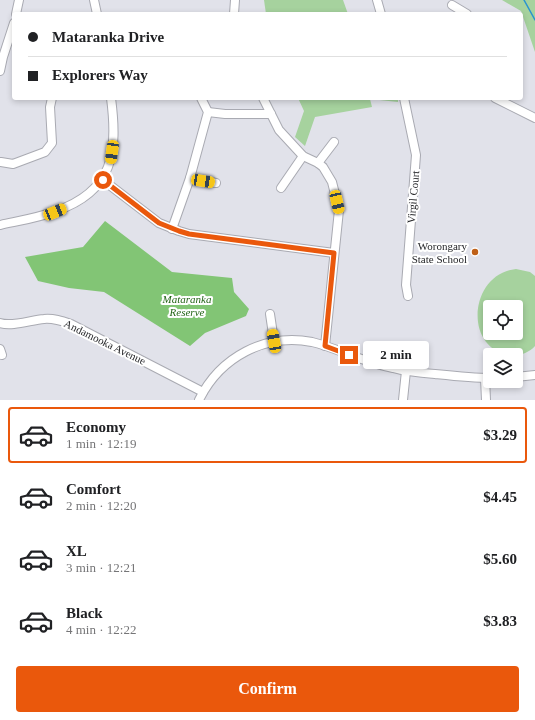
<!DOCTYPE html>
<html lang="en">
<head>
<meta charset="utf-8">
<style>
  :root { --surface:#fff; --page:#f6f6f6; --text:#202124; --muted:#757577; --line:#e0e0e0; --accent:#ea580c }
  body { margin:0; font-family:"Times New Roman",serif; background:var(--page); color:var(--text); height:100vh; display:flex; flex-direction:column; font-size:15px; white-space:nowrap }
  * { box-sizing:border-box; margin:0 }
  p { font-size:13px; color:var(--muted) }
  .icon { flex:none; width:22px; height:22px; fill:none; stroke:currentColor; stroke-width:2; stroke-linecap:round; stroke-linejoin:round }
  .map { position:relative; height:400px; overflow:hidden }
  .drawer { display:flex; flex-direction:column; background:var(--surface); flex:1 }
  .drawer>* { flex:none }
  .banner { position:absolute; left:12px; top:12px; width:511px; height:88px; border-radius:4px; box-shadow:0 2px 6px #0003; display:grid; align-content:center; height:88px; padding:0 16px; background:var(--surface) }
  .fabs { position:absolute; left:483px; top:300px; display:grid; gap:8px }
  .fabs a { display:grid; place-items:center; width:40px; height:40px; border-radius:4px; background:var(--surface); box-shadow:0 2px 6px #0003; font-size:20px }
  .end { position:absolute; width:18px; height:18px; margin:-9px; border:5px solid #ea580c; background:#fff; box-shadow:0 0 0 2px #fff }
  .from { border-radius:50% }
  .bubble { position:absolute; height:28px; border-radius:4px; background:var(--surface); box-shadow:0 2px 6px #0003; font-size:13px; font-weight:600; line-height:28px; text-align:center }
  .car { position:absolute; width:12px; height:24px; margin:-12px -6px; border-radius:5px; box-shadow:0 0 3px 1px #0007; background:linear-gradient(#f5c518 24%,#345 0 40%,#f5c518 0 76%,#345 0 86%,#f5c518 0) }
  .banner b { display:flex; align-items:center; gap:14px; height:38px; font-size:15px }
  .banner b+b { border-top:1px solid var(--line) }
  .banner i { width:10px; height:10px; background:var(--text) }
  ul { padding:7px 0 0; list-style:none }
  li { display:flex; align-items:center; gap:12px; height:56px; margin:0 8px 6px; padding:0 8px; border:2px solid transparent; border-radius:4px }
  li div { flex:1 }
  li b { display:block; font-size:15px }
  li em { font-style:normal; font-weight:600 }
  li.selected { border-color:var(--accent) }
  li>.icon { width:36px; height:36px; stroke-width:1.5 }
  .action { display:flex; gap:8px; margin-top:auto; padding:8px 16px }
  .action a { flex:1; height:46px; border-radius:4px; background:var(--accent); color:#fff; font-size:16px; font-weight:600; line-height:46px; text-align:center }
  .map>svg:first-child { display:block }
  .green { fill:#a6d29e; fill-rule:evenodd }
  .forest { fill:#82c575 }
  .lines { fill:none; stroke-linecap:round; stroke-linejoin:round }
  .stream { stroke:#2993d0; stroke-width:1.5 }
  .minor-casing { stroke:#a9aab2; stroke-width:10 }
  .minor { stroke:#fff; stroke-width:8 }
  .route { stroke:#ea580c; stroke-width:5 }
  .poi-dot { fill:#bf6017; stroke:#fff; stroke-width:1.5 }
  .labels { text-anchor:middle; stroke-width:4; stroke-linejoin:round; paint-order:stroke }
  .street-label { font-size:11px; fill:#252629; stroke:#fff }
  .poi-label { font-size:11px; fill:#252629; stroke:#fff; text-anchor:end }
  .park-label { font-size:11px; font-style:italic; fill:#246517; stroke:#fff }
</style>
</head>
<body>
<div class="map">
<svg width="535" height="400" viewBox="0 0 535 400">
  <rect width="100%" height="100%" fill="#e1e2ea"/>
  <g class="green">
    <polygon points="264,0 343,0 348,14 266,14"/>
    <polygon points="502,0 535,0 535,52 521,11"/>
    <polygon points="298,98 398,98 398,102 370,99 372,107 315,117 305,146 295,137 304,111"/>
    <path d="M516,269l14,3 5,4v70c-6,7 -16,10 -25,9 -47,-6 -41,-81 6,-86zM490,307h26v26h-26z"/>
  </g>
  <polygon class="forest" points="105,221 172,272 232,278 234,292 249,309 246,316 205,333 190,346 104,292 69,288 38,281 25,257 83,247"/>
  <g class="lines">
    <polyline class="stream" points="524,0 535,20"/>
    <defs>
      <g id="minor">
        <polyline points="94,0 97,14"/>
        <polyline points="377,0 381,14"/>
        <polyline points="452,5 467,14"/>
        <polyline points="16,14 19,0"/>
        <polyline points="234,14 235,0"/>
        <polyline points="0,71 3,57 14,23"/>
        <polyline points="263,98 279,130 303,156 318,163 323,167 332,182 339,210 325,346"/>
        <polyline points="404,98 416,155 406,285 408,296"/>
        <polyline points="495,98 535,118"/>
        <polyline points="208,112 225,114 271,114"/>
        <polyline points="1,162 13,164 45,152 52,143 50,107 52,98"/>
        <polyline points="318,163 334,142"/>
        <polyline points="190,178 216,183"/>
        <polyline points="103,180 159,223 179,231 189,234 334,253"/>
        <polyline points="281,188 303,156"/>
        <path d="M0,225c18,-4 38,-7 56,-14 58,-20 62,-59 55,-113"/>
        <polyline points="172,229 190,178 208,112 201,98"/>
        <polyline points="270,314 274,341"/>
        <path d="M0,323c12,4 31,-3 44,-4 9,-1 18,2 27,5l132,68"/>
        <polyline points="0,349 2,355"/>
        <polyline points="516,377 535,375"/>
        <polyline points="485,378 486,400"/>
        <path d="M199,400c21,-43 66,-67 113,-58 13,3 25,8 38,13 14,5 28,10 43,13 14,4 28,5 42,6 19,2 37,4 55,4"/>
        <polyline points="403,400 406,371"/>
      </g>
    </defs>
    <use href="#minor" class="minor-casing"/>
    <use href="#minor" class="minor"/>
  </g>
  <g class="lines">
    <polyline class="route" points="103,180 159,223 179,231 189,234 334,253 325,346 349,355"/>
  </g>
  <circle class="poi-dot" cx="475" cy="252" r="4"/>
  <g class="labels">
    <g class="street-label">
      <text transform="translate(413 197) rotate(-85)" y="4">Virgil Court</text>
      <text transform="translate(105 342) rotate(26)" y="4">Andamooka Avenue</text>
    </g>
    <g class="poi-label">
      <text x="467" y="250">Worongary<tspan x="467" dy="13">State School</tspan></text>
    </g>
    <g class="park-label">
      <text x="187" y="303">Mataranka<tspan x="187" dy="13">Reserve</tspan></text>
    </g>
  </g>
</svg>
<div class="fabs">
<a><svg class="icon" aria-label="locate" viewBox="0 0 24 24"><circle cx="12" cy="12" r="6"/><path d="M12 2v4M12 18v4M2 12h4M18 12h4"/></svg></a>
<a><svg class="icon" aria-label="layers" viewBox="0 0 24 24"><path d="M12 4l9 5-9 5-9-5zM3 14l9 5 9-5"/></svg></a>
</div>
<i class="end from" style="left:103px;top:180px"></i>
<i class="end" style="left:349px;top:355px"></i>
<div class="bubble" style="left:363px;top:341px;width:66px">2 min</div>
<i class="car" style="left:112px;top:152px;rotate:188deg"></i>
<i class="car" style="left:203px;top:181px;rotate:99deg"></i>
<i class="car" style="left:337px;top:202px;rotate:167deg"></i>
<i class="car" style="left:55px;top:212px;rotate:68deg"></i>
<i class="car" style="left:274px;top:341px;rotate:350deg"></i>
<div class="banner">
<b><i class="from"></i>Mataranka Drive</b>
<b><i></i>Explorers Way</b>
</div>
</div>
<section class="drawer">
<ul>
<li class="selected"><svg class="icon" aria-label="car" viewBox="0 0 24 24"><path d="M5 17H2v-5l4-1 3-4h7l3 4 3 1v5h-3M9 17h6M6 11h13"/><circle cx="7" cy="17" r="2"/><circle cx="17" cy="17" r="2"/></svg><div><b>Economy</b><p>1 min · 12:19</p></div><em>$3.29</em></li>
<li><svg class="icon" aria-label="car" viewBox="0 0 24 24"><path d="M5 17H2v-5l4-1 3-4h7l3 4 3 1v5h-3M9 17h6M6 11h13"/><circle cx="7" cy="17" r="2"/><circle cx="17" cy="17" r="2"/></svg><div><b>Comfort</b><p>2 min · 12:20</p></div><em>$4.45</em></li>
<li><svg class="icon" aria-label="car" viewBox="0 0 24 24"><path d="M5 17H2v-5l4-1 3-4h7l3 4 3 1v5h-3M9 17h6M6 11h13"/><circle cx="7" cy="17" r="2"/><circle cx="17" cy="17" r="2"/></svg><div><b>XL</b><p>3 min · 12:21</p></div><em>$5.60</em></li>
<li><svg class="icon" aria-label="car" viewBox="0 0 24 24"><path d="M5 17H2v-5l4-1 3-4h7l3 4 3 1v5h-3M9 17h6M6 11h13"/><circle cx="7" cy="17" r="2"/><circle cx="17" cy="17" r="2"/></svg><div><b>Black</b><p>4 min · 12:22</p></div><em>$3.83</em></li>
</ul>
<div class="action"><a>Confirm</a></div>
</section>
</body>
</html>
